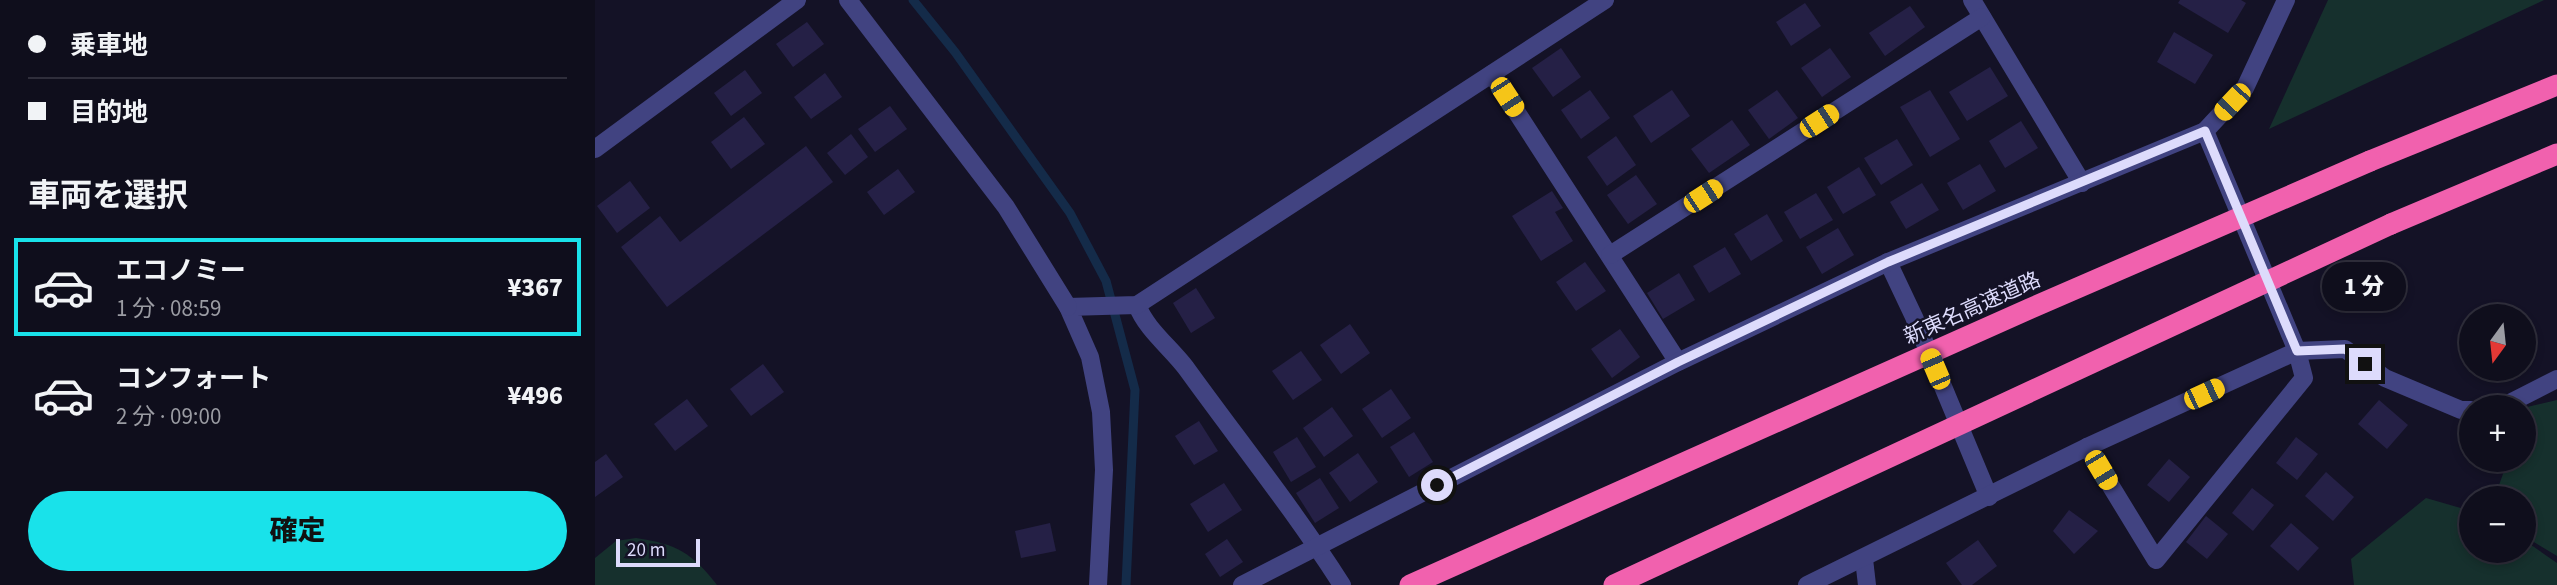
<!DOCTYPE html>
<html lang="ja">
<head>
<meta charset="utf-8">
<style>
  :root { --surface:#0f0e1c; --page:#181725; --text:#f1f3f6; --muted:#9b9ca3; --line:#2f2e3b; --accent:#19e2ea }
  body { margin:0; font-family:"Source Sans 3","Noto Sans JP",sans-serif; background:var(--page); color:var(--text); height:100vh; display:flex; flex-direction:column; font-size:26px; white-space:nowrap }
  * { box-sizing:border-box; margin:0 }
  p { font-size:23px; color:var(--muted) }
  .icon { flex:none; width:38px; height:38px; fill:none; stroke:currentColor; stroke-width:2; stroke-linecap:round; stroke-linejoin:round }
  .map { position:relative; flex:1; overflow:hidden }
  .drawer { display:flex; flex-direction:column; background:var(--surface); width:595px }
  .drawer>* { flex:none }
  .banner { display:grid; align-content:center; height:154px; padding:0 28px; background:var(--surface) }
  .needle { width:46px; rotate:195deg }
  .controls { position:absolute; left:1864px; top:304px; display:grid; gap:14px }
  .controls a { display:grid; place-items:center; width:77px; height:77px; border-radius:50%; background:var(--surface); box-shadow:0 4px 10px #0003,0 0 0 2px var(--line); font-size:35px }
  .scale { position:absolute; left:21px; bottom:18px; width:84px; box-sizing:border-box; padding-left:7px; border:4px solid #dddbfc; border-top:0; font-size:19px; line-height:24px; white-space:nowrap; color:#dddbfc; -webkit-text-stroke:5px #141226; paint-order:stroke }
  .end { position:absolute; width:32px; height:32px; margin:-16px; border:9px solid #dddbfc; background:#111; box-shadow:0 0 0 4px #111 }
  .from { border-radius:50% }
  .bubble { position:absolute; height:49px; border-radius:24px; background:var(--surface); box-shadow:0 4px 10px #0003,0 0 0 2px var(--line); font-size:23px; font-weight:800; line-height:49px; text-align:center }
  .car { position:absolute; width:21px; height:42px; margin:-21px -10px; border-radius:9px; box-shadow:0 0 5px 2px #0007; background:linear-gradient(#f5c518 24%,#345 0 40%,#f5c518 0 76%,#345 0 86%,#f5c518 0) }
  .banner b { display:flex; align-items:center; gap:24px; height:66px; font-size:26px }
  .banner b+b { border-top:2px solid var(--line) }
  .banner i { width:18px; height:18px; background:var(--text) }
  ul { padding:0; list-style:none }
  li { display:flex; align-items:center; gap:21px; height:98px; margin:0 14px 10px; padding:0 14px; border:4px solid transparent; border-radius:0px }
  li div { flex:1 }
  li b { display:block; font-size:26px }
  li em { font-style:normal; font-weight:800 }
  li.selected { border-color:var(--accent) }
  li>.icon { width:63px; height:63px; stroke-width:1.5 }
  h2 { padding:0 28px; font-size:32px; line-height:84px }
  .button { display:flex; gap:14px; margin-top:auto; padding:14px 28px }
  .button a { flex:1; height:80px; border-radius:42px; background:var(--accent); color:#111; font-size:28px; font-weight:800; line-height:80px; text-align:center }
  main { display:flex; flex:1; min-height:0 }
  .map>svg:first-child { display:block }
  .green { fill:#16302d }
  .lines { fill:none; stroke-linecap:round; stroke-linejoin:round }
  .stream { stroke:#142b49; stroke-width:9 }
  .building { fill:#252046 }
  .minor { stroke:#414381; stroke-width:18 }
  .tertiary { stroke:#414381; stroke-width:18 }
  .motorway { stroke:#f161ae; stroke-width:21 }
  .motorway-bridge { stroke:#f161ae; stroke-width:21 }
  .route { stroke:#dddbfc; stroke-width:9 }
  .labels { text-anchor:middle; stroke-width:5; stroke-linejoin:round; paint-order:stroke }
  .street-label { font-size:21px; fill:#dddbfc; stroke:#141226 }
</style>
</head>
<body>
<main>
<section class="drawer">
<div class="banner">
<b><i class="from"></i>乗車地</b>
<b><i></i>目的地</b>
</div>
<h2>車両を選択</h2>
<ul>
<li class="selected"><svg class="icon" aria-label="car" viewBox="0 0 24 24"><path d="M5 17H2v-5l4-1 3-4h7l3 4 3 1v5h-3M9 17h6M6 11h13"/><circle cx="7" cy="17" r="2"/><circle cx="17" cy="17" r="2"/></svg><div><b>エコノミー</b><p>1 分 · 08:59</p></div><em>¥367</em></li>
<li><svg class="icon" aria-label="car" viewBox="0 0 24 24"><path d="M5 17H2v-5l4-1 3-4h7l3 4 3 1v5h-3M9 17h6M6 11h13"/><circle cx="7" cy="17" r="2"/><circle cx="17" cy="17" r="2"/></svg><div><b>コンフォート</b><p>2 分 · 09:00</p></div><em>¥496</em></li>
</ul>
<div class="button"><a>確定</a></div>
</section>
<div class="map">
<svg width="1962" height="585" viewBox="0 0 1962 585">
  <rect width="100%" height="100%" fill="#141226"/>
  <g class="green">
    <polygon points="1733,0 1949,0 1674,129"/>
    <polygon points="1962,400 1962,556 1929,536 1928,499 1899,499 1913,460 1928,460 1929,417 1932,407"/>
    <polygon points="1831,498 1876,511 1876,551 1928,551 1929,540 1962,563 1962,585 1759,585 1756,559"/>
    <path d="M41,538c41,6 56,15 81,47h-122v-27l21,-17z"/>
  </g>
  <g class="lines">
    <polyline class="stream" points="318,0 360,52 475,213 511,281 540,390 531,585"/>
  </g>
  <g class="building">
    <polygon points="1585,0 1646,0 1651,3 1633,33 1583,3"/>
    <polygon points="1210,3 1226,26 1196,46 1181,22"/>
    <polygon points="1315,6 1330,27 1290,56 1274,33"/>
    <polygon points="212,22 229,44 198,67 181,44"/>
    <polygon points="1579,32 1618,55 1600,84 1562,62"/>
    <polygon points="966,48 986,77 958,97 937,68"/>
    <polygon points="1235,48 1256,77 1227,97 1206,68"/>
    <polygon points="1395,67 1413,96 1372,121 1354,92"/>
    <polygon points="150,70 167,93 136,116 119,93"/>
    <polygon points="230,73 247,97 216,119 199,97"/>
    <polygon points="995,90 1015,118 986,139 966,110"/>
    <polygon points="1077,90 1095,116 1056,143 1038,116"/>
    <polygon points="1182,90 1203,118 1174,139 1153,110"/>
    <polygon points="1335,90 1365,139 1335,157 1305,107"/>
    <polygon points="295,106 312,129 280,152 263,129"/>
    <polygon points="149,117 170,144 136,169 116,142"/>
    <polygon points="1137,120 1155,145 1114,173 1096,149"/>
    <polygon points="1426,121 1443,148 1410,168 1394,141"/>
    <polygon points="256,134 273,157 250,175 232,153"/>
    <polygon points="1021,136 1041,165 1012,186 992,157"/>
    <polygon points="1302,139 1318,165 1286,185 1269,158"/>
    <polygon points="211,146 238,182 72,307 26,247 65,216 85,242"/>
    <polygon points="1385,164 1401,191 1368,210 1352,183"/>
    <polygon points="1264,167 1281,195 1248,214 1232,187"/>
    <polygon points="303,169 320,192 289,215 272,192"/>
    <polygon points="1041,175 1062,204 1033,224 1012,195"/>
    <polygon points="35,181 55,208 22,233 2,206"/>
    <polygon points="1327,183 1344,210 1311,229 1295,202"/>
    <polygon points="957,191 968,208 960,212 978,241 946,261 917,216"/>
    <polygon points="1221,193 1238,220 1205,239 1189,212"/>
    <polygon points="1172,214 1188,241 1156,261 1139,234"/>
    <polygon points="1243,228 1259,255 1227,274 1211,247"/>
    <polygon points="1130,247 1146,274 1114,293 1098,266"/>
    <polygon points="990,262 1011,291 981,311 961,282"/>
    <polygon points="1084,273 1100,300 1068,319 1052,293"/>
    <polygon points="601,288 620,318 596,333 578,303"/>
    <polygon points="755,324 775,353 746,374 725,345"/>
    <polygon points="1025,329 1045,357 1017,378 996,349"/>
    <polygon points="706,351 727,380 698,400 677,371"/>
    <polygon points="168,364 189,392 156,416 135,389"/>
    <polygon points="796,389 816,418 787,438 767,409"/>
    <polygon points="92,399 113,426 80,451 59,424"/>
    <polygon points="1784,400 1813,425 1792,449 1763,424"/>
    <polygon points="737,407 758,436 729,457 708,428"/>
    <polygon points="604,421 623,451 599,465 580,436"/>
    <polygon points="819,432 838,462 814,477 795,447"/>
    <polygon points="702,437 721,467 696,482 678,452"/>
    <polygon points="1701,437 1723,454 1702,480 1681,463"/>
    <polygon points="763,453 783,482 755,502 734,473"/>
    <polygon points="11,454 28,477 0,497 0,462"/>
    <polygon points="1574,459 1595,477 1574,502 1552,485"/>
    <polygon points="1731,472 1759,497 1738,521 1710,496"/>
    <polygon points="725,478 744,508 720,523 701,493"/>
    <polygon points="629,483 647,510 613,532 595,504"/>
    <polygon points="1657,488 1679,505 1658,531 1637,513"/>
    <polygon points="1474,510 1503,531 1479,554 1458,531"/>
    <polygon points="1611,516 1633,534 1612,559 1591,542"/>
    <polygon points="455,523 461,551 426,558 420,531"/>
    <polygon points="1696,523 1724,548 1703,571 1675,546"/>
    <polygon points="632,539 648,562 625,577 610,554"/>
    <polygon points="1383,540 1402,566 1377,585 1367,585 1351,563"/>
  </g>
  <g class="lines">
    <g class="minor">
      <polyline points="1377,0 1487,183"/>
      <polyline points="897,74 1083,362"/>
      <polyline points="0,149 202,0"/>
      <polyline points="1015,255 1387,17"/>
      <polyline points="1293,262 1319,317 1394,497"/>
      <path d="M542,305c9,24 33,42 49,63 52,72 108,142 156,217"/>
      <polyline points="1905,408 1962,379"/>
      <polyline points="1492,447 1561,560 1709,378 1702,351 1610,131 1650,88 1691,0"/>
      <polyline points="1269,559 1272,585"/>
      <polyline points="503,585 509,470 506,412 495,357 473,307 542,305 1010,0"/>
      <polyline points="647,585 1083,362 1293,262 1610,131"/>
      <polyline points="1212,585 1492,447 1702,351 1750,349 1790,378 1866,410 1876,410"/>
    </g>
    <polyline class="tertiary" points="253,0 411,207 473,307"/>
    <g class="motorway">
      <polyline points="1775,161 1962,85"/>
      <polyline points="1796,224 1962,154"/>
    </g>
    <g class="motorway-bridge">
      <polyline points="815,585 1434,309 1775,161"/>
      <polyline points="1019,585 1796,224"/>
    </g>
  </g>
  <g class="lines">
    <polyline class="route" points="842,485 1083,362 1293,262 1610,131 1702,351 1750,349 1770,364"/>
  </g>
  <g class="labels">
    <g class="street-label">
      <text transform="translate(1377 308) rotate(-24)" y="7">新東名高速道路</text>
    </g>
  </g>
</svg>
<div class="controls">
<a><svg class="needle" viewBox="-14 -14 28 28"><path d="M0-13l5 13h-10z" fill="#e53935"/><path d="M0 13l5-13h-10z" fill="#9b9ca3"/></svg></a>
<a>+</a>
<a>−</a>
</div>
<div class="scale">20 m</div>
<i class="end from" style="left:842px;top:485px"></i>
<i class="end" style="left:1770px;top:364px"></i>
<div class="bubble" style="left:1727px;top:262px;width:84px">1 分</div>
<i class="car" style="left:912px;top:97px;rotate:147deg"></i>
<i class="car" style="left:1637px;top:102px;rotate:223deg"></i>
<i class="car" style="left:1224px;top:121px;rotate:57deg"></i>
<i class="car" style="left:1108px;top:196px;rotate:57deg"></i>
<i class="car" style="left:1340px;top:369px;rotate:337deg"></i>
<i class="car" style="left:1609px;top:394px;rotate:65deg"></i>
<i class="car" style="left:1506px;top:470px;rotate:149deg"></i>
</div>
</main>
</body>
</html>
